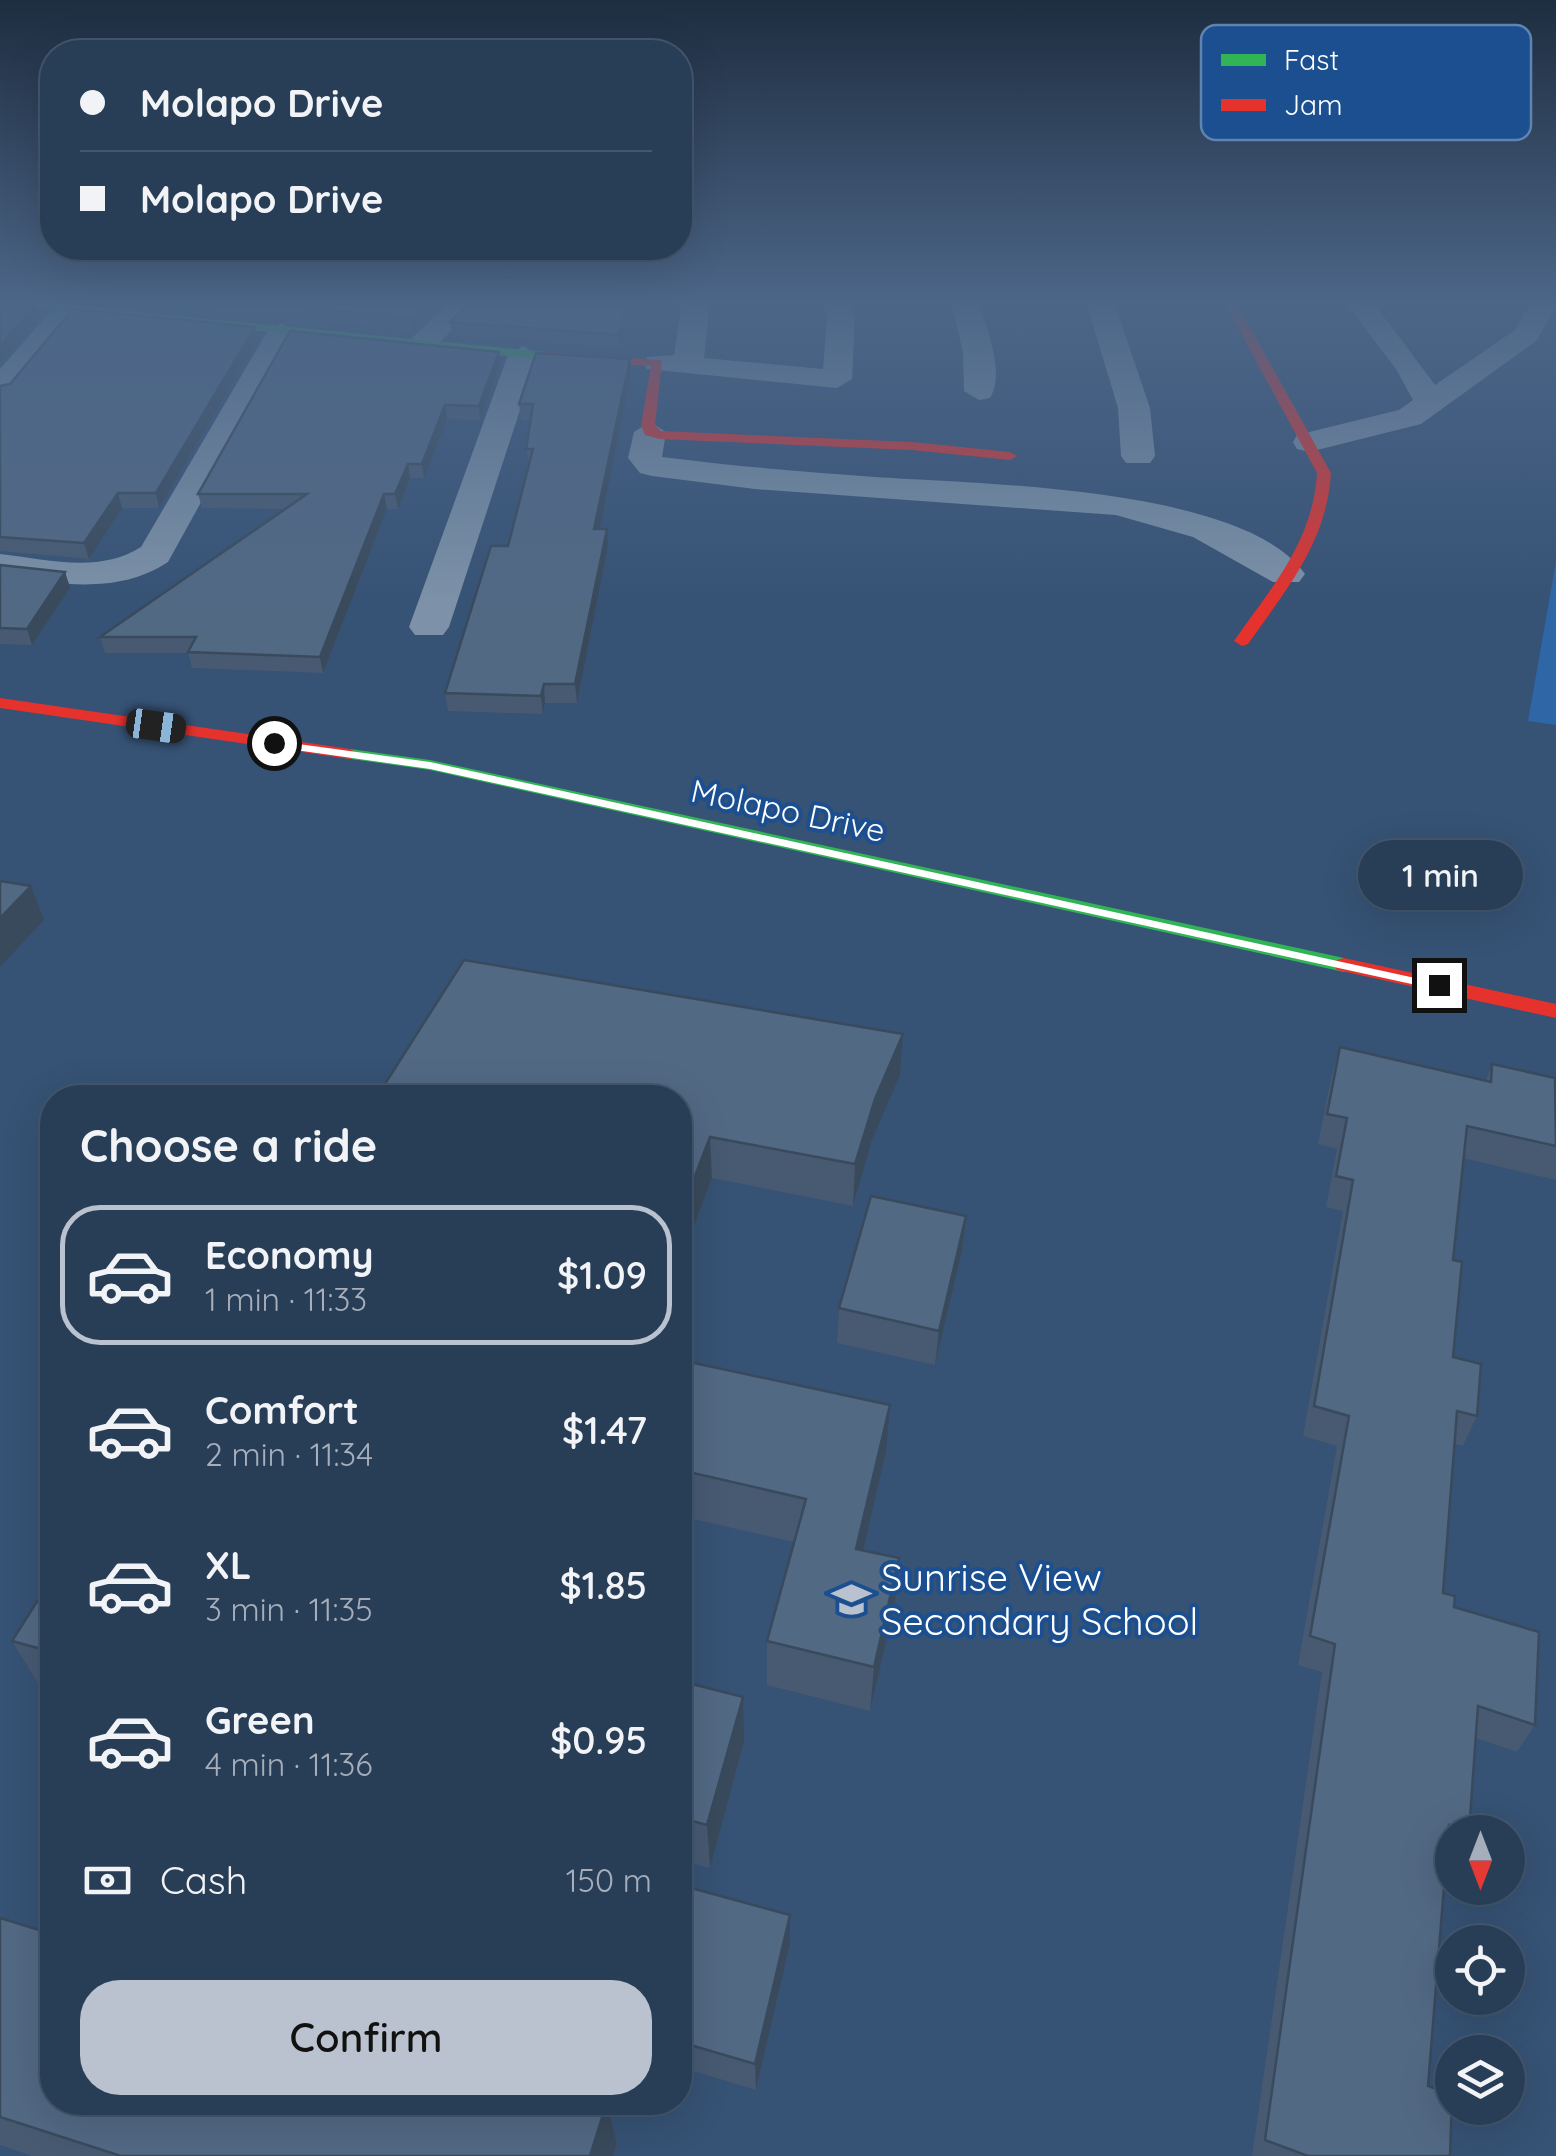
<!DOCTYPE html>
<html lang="en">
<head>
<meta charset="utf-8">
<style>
  :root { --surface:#283e57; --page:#30455d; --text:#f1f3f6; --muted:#a5aeba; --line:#44576d; --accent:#b9c2ce }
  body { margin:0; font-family:Quicksand,sans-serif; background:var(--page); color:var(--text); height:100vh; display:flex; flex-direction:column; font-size:38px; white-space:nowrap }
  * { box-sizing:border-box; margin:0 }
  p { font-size:32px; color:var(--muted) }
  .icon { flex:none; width:55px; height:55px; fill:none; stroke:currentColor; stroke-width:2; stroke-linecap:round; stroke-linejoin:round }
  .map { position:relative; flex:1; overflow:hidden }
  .details { position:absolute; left:40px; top:1085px; width:652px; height:1030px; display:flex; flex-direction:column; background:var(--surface); border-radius:40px; box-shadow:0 10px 40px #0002,0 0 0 2px var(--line) }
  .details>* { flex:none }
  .banner { position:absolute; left:40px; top:40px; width:652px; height:220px; border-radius:40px; box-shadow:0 10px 40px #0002,0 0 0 2px var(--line); display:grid; align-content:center; height:220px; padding:0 40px; background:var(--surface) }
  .needle { width:65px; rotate:180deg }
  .fabs { position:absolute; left:1435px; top:1815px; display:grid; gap:20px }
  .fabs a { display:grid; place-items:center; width:90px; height:90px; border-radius:50%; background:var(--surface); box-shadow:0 10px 40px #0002,0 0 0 2px var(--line); font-size:50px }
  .end { position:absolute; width:45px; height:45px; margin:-22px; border:12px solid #fff; background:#111; box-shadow:0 0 0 5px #111 }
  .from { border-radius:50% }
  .bubble { position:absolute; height:70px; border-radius:35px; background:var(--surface); box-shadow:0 10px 40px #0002,0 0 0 2px var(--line); font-size:32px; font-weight:600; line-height:70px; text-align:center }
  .car { position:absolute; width:30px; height:60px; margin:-30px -15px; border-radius:12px; box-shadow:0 0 8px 2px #0007; background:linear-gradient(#222 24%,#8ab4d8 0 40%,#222 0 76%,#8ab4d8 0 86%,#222 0) }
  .banner b { display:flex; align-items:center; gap:35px; height:95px; font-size:38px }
  .banner b+b { border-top:2px solid var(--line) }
  .banner i { width:25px; height:25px; background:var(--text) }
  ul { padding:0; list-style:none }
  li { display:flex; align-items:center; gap:30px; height:140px; margin:0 20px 15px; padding:0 20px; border:5px solid transparent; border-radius:40px }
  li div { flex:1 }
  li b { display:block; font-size:38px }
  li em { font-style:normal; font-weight:600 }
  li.current { border-color:var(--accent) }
  li>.icon { width:90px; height:90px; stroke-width:1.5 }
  h2 { padding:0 40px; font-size:45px; line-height:120px }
  .pay { display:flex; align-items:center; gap:25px; height:110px; padding:0 40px; font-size:38px }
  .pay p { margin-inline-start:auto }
  .action { display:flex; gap:20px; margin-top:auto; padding:20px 40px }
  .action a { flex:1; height:115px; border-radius:40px; background:var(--accent); color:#111; font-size:40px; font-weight:600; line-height:115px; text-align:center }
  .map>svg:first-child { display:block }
  .green { fill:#2f66a5 }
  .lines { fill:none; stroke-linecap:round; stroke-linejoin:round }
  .street { fill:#7d92a8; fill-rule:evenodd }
  .fast { fill:#30b455; fill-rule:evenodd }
  .jam { fill:#e5322d; fill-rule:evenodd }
  .wall { fill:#475a72 }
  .shaded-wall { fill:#394a5c }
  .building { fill:#526984; stroke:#394a5c; stroke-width:2.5 }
  .route { fill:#fff }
  .labels { text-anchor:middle; stroke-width:8; stroke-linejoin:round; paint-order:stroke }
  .street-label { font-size:32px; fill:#fff; stroke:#1b4f8f }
  .near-poi-label { font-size:38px; fill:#fff; stroke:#1b4f8f; text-anchor:start }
  .key { fill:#1b4f8f; stroke:#5f84b1; stroke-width:2.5 }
  .key-label { font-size:28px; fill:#fff }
</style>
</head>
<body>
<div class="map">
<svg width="1556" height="2156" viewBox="0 0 1556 2156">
  <rect width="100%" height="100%" fill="#365274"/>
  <polygon class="green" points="1556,561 1556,725 1528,721"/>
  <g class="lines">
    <g class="street">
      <polygon points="450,302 480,302 432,350 412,350 407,344 412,338"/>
      <polygon points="682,302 710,302 704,358 823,369 827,317 822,302 850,302 855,317 852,379 837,388 647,369 643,363 647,357 674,355"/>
      <path d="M951,302h28c7,25 27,72 11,96l-11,2 -15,-9 -1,-39z"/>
      <polygon points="1086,302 1114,302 1150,408 1155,456 1150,463 1126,463 1121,456 1118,408"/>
      <polygon points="1345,302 1373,302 1435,385 1515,330 1531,302 1556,302 1556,307 1536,341 1421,424 1309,452 1297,449 1293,442 1297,435 1399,410 1413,400 1396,369"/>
      <polygon points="58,303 78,303 82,309 11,395 0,397 0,369"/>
      <path d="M281,323l14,9 -127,230c-52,34 -110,21 -168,14v-22c47,5 99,20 141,-7l126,-215z"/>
      <polygon points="523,346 538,355 449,627 443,635 415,635 409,627 508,355"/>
      <path d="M650,422l16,10 -4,25c71,9 142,15 213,20 100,7 369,9 430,97l-6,8h-26l-80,-45 -77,-22 -361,-26 -103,-13 -12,-3 -12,-15 6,-26z"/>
    </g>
    <g class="fast">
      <polygon points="0,302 33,302 546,352 552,356 546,360 0,305"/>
      <polygon points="350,749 430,760 1344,958 1354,965 1344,972 430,770 344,758 341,754"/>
    </g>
    <g class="jam">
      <path d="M1224,302h12l95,171c-4,69 -45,117 -83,171l-6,2 -8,-5c38,-54 79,-100 83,-168z"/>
      <polygon points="546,352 662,360 655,425 661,431 912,442 1010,452 1017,456 1010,460 912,450 660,439 645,435 641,425 651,366 542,359 540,356"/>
      <polygon points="0,698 350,749 359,754 350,759 0,708"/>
      <polygon points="1344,958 1556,1004 1556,1018 1337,970 1334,965 1337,960"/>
    </g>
  </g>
  <g class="wall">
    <polygon points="118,302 445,302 414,331"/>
    <polygon points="471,302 633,302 620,348 452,335 450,322"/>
    <polygon points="255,327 258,340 159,508 122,508 89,559 0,551 0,386"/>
    <polygon points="630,359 631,374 599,529 608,546 577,703 545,703 543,714 448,711 445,693 508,546 529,466 526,449 531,420 521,420 519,404"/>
    <polygon points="500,365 480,420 447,419 424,478 410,478 398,509 387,509 323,673 192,668 188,653 105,653 100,637 285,509 202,508 198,494"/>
    <polygon points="0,565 65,572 70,588 32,645 0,644"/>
    <polygon points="903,1034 900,1075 872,1140 853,1206 712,1178 680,1263 680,1098"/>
    <polygon points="1340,1047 1486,1081 1492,1064 1556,1098 1556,1180 1463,1158 1453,1260 1453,1357 1477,1416 1463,1446 1455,1444 1443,1593 1535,1725 1517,1752 1476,1738 1468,1832 1452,1832 1452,1856 1451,1858 1446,1856 1428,2086 1450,2156 1252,2156 1322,1672 1298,1665 1337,1446 1303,1436 1343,1211 1326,1207 1337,1149 1318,1144 1331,1078"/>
    <polygon points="966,1216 962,1251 935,1365 837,1343 839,1308"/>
    <polygon points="680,1360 886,1452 863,1550 899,1558 895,1604 870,1711 767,1685 767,1641 794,1542 680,1516"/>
    <polygon points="52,1578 52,1691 41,1688 12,1641"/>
    <polygon points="680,1681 744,1742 710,1868 680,1860"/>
    <polygon points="680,1885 790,1944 756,2090 680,2067"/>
    <polygon points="0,1918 52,2102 608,2102 617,2144 613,2156 32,2156 0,2145"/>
  </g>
  <g class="shaded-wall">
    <polygon points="429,302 445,302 414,331 412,318"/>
    <polygon points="628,302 633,302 620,348 619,335"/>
    <polygon points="36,305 40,318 0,363 0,345"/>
    <polygon points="255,327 258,340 159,508 156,493"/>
    <polygon points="499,352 500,365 480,420 479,406"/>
    <polygon points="630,359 631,374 596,546 594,529"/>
    <polygon points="445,405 447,419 424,478 422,464"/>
    <polygon points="408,464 410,478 398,509 395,494"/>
    <polygon points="118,493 122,508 89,559 84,543"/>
    <polygon points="384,494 387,509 323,673 320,657"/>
    <polygon points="607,529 608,546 577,703 575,684"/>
    <polygon points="65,572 70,588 32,645 27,629"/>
    <polygon points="544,684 545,703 543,714 541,696"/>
    <polygon points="31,886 44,920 0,967 0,918"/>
    <polygon points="903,1034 900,1075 872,1140 853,1206 855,1164 875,1099"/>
    <polygon points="710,1137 712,1178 680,1263 680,1215"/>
    <polygon points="966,1216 962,1251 935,1365 939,1331"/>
    <polygon points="890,1405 886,1452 853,1594 856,1549"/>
    <polygon points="899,1558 895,1604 870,1711 874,1667"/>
    <polygon points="743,1697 744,1742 710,1868 707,1825"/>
    <polygon points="790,1915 790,1944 756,2090 755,2064"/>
    <polygon points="607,2102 617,2144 613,2156 590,2156"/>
  </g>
  <g class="building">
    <polygon points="0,302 36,305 0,345"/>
    <polygon points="246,302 429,302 412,318"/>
    <polygon points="471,302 628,302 619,335 450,322"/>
    <polygon points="73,309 255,327 156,493 118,493 84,543 0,537 0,386 10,384"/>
    <polygon points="290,331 499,352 479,406 445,405 422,464 408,464 395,494 384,494 320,657 188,652 196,637 100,637 307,494 198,494"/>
    <polygon points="536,353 630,359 594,529 607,529 575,684 544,684 541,696 445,693 491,546 508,546 533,449 526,449 533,404 519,404"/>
    <polygon points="0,565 65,572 27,629 0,628"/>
    <polygon points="0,881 31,886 0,918"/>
    <polygon points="464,960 903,1034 875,1099 855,1164 710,1137 680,1215 680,1098 376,1098"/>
    <polygon points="1340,1047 1491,1082 1492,1064 1555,1078 1556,1146 1467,1126 1453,1260 1462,1262 1453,1357 1481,1364 1477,1416 1457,1411 1443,1593 1455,1596 1454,1607 1539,1632 1535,1725 1478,1706 1469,1832 1449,1825 1428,2086 1452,2095 1450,2156 1308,2156 1265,2140 1335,1644 1310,1636 1349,1416 1314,1406 1353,1180 1336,1176 1347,1118 1327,1114"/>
    <polygon points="871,1196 966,1216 939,1331 839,1308"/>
    <polygon points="680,1360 890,1405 856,1549 899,1558 874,1667 767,1641 806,1499 680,1470"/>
    <polygon points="52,1578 52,1652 12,1641"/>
    <polygon points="680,1681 743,1697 707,1825 680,1818"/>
    <polygon points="680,1885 790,1915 755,2064 680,2042"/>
    <polygon points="0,1918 52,1934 52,2102 607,2102 590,2156 121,2156 0,2117"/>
  </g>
  <linearGradient id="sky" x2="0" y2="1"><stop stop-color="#1e2d40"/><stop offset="0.5" stop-color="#4c6688"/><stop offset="1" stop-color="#4c6688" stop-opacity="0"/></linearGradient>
  <rect width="1556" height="604" fill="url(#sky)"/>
  <polygon class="route" points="269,740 430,762 1447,985 1439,990 430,769 274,747"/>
  <defs>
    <symbol id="school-bare" viewBox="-9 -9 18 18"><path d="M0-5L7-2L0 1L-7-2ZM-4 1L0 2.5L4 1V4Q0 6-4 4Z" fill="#b9c2ce" stroke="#1b4f8f" stroke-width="2.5" paint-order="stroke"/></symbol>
  </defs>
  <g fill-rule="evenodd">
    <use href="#school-bare" x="824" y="1572" width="55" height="55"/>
  </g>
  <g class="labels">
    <g class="street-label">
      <text transform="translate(788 811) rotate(12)" y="11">Molapo Drive</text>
    </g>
    <g class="near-poi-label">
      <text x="881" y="1591">Sunrise View<tspan x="881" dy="44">Secondary School</tspan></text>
    </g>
  </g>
  <rect x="1201" y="25" width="330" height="115" rx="15" class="key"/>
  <rect x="1221" y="54" width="45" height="12" fill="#30b455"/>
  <rect x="1221" y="99" width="45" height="12" fill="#e5322d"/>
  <g class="key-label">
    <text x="1284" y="70">Fast</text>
    <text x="1284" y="115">Jam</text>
  </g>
</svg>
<div class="fabs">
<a><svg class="needle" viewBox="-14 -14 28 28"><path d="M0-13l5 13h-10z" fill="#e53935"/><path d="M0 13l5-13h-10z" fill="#a5aeba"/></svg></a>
<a><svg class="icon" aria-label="locate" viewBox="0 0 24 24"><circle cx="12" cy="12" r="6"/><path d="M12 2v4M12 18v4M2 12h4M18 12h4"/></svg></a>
<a><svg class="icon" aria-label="layers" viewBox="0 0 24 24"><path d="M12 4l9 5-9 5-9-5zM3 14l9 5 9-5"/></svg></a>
</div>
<i class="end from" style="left:274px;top:743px"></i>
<i class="end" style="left:1439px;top:985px"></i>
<div class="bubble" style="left:1358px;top:840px;width:165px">1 min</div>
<i class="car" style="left:156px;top:726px;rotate:98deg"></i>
<div class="banner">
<b><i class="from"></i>Molapo Drive</b>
<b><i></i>Molapo Drive</b>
</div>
<section class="details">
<h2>Choose a ride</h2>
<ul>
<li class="current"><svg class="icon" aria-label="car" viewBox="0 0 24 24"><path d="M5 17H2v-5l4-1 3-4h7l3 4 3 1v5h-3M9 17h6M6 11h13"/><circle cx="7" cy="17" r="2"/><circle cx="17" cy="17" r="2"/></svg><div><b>Economy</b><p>1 min · 11:33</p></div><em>$1.09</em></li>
<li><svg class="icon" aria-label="car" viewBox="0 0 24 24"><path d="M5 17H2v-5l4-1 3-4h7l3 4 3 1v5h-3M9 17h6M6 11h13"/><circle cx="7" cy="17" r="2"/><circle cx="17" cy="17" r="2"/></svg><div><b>Comfort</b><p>2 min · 11:34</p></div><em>$1.47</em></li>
<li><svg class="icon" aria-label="car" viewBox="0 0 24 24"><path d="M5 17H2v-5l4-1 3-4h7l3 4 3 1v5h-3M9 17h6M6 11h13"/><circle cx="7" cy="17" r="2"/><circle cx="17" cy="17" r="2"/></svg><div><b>XL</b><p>3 min · 11:35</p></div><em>$1.85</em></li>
<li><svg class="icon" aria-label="car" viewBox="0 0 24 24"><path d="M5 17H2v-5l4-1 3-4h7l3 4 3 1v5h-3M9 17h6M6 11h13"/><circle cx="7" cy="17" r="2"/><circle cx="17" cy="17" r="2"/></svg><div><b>Green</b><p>4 min · 11:36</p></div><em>$0.95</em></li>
</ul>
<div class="pay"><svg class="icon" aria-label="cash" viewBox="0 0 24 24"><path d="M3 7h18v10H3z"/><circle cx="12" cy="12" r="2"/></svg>Cash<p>150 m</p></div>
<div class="action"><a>Confirm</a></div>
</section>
</div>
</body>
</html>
